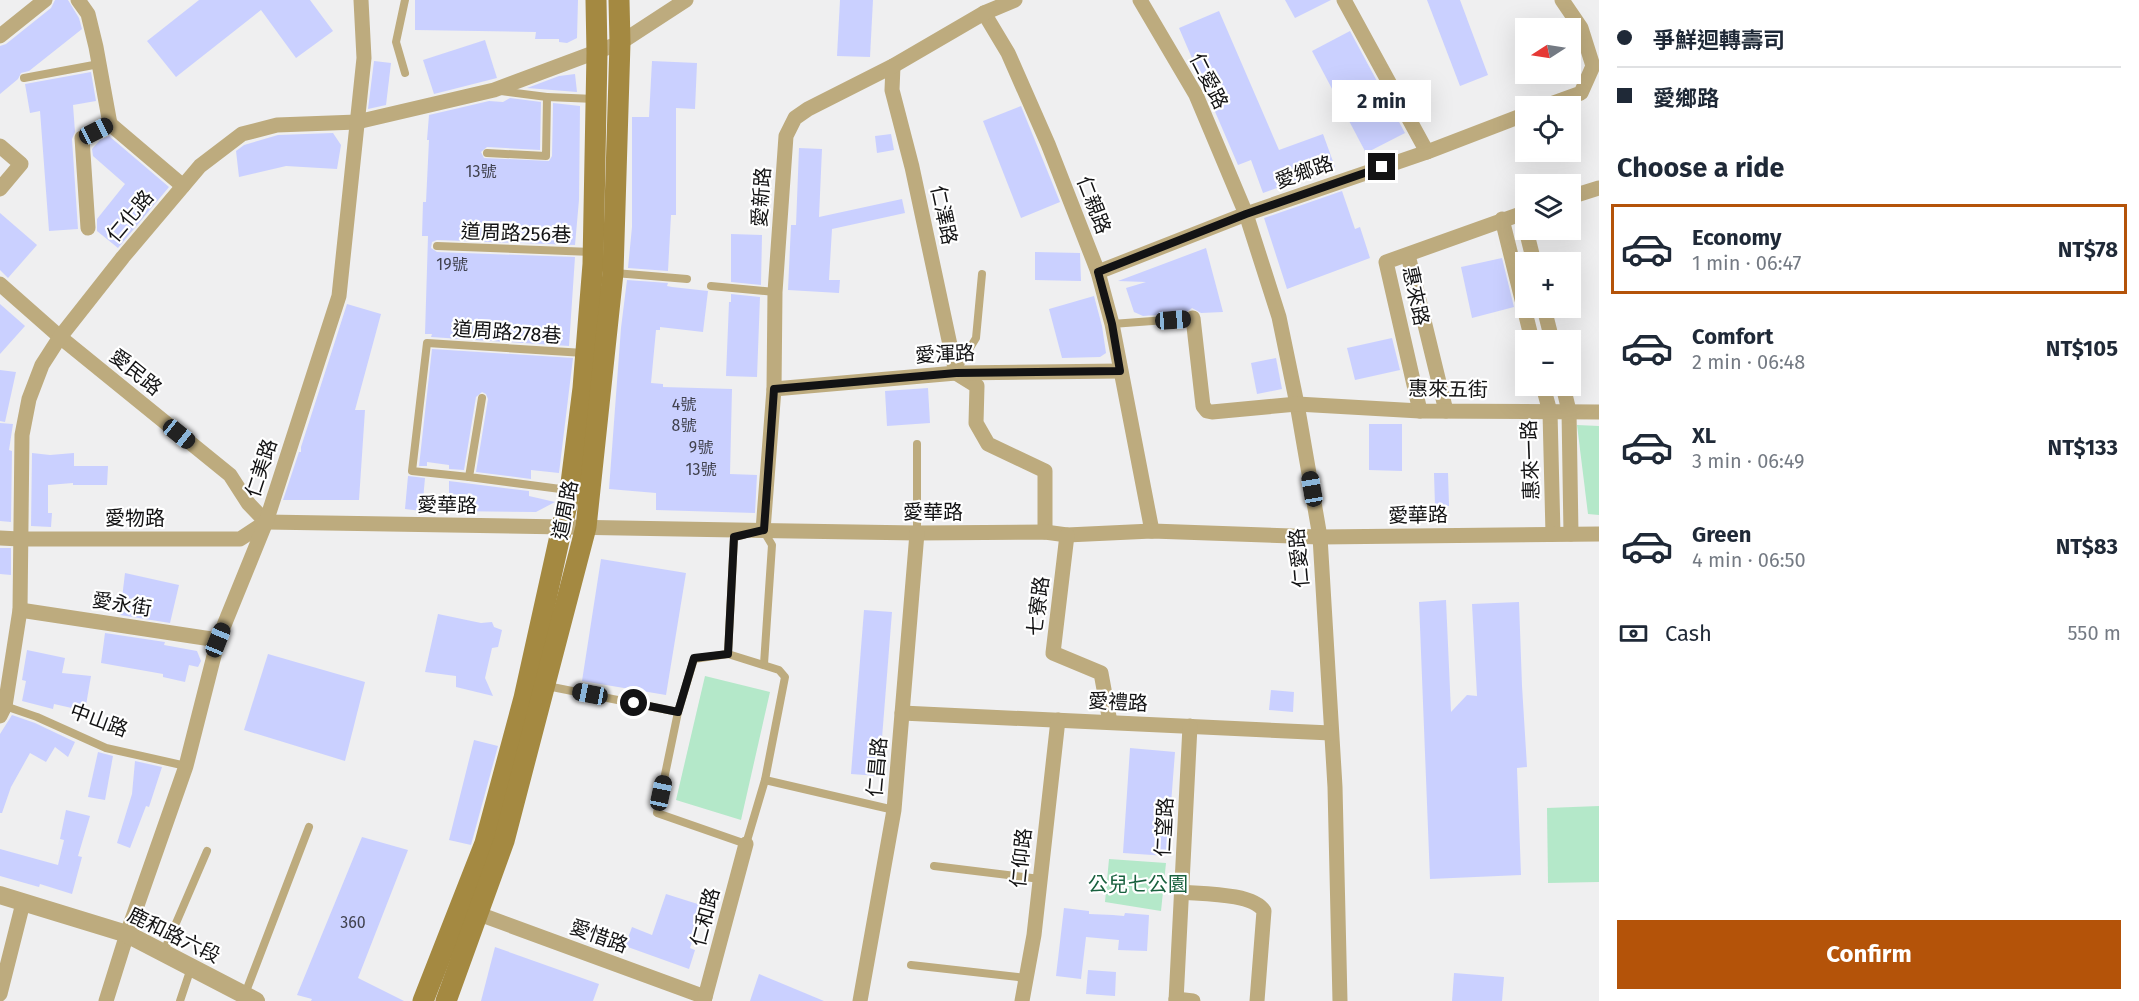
<!DOCTYPE html>
<html lang="en">
<head>
<meta charset="utf-8">
<style>
  :root { --surface:#fff; --page:#f2f2f3; --text:#1f2937; --muted:#747a83; --line:#e0e1e3; --accent:#b45309 }
  body { margin:0; font-family:"Fira Sans","Noto Sans TC",sans-serif; background:var(--page); color:var(--text); height:100vh; display:flex; flex-direction:column; font-size:22px; white-space:nowrap }
  * { box-sizing:border-box; margin:0 }
  p { font-size:20px; color:var(--muted) }
  .icon { flex:none; width:33px; height:33px; fill:none; stroke:currentColor; stroke-width:2; stroke-linecap:round; stroke-linejoin:round }
  .map { position:relative; flex:1; overflow:hidden }
  .panel { display:flex; flex-direction:column; background:var(--surface); width:540px }
  .panel>* { flex:none }
  .guide { display:grid; align-content:center; height:132px; padding:0 18px; background:var(--surface) }
  .needle { width:39px; rotate:258deg }
  .buttons { position:absolute; left:1515px; top:18px; display:grid; gap:12px }
  .buttons a { display:grid; place-items:center; width:66px; height:66px; border-radius:0px; background:var(--surface); box-shadow:0 6px 24px #0002; font-size:30px }
  .end { position:absolute; width:27px; height:27px; margin:-14px; border:8px solid #131314; background:#fff; box-shadow:0 0 0 3px #fff }
  .from { border-radius:50% }
  .bubble { position:absolute; height:42px; border-radius:0px; background:var(--surface); box-shadow:0 6px 24px #0002; font-size:20px; font-weight:700; line-height:42px; text-align:center }
  .car { position:absolute; width:18px; height:36px; margin:-18px -9px; border-radius:8px; box-shadow:0 0 4px 2px #0007; background:linear-gradient(#222 24%,#8ab4d8 0 40%,#222 0 76%,#8ab4d8 0 86%,#222 0) }
  .guide b { display:flex; align-items:center; gap:21px; height:57px; font-size:22px }
  .guide b+b { border-top:2px solid var(--line) }
  .guide i { width:15px; height:15px; background:var(--text) }
  ul { padding:0; list-style:none }
  li { display:flex; align-items:center; gap:18px; height:90px; margin:0 12px 9px; padding:0 6px; border:3px solid transparent; border-radius:0px }
  li div { flex:1 }
  li b { display:block; font-size:22px }
  li em { font-style:normal; font-weight:700 }
  li.on { border-color:var(--accent) }
  li>.icon { width:54px; height:54px; stroke-width:1.5 }
  h2 { padding:0 18px; font-size:27px; line-height:72px }
  .pay { display:flex; align-items:center; gap:15px; height:66px; padding:0 18px; font-size:22px }
  .pay p { margin-inline-start:auto }
  .primary-button { display:flex; gap:12px; margin-top:auto; padding:12px 18px }
  .primary-button a { flex:1; height:69px; border-radius:0px; background:var(--accent); color:#fff; font-size:24px; font-weight:700; line-height:69px; text-align:center }
  main { display:flex; flex:1; min-height:0 }
  .map>svg:first-child { display:block }
  .green { fill:#b4e8c9 }
  .building { fill:#cad0ff }
  .lines { fill:none; stroke-linecap:round; stroke-linejoin:round }
  .service { stroke:#bdab7e; stroke-width:8 }
  .minor { stroke:#bdab7e; stroke-width:15 }
  .tertiary { stroke:#bdab7e; stroke-width:18 }
  .secondary { stroke:#a48941; stroke-width:21 }
  .route { stroke:#131314; stroke-width:8 }
  .labels { text-anchor:middle; stroke-width:4.5; stroke-linejoin:round; paint-order:stroke }
  .number-label { font-size:16px; fill:#41424f }
  .street-label { font-size:20px; fill:#131314; stroke:#fff }
  .park-label { font-size:20px; fill:#19613f; stroke:#fff }
</style>
</head>
<body>
<main>
<div class="map">
<svg width="1599" height="1001" viewBox="0 0 1599 1001">
  <rect width="100%" height="100%" fill="#efeff0"/>
  <g class="green">
    <polygon points="1577,425 1599,426 1599,515 1588,514"/>
    <polygon points="705,676 770,692 741,820 676,800"/>
    <polygon points="1599,806 1599,882 1548,883 1547,808"/>
    <polygon points="1109,859 1166,863 1161,911 1105,902"/>
  </g>
  <g class="building">
    <polygon points="55,0 68,0 79,18 82,29 29,71 21,73 18,79 0,94 0,46 6,44 51,8"/>
    <polygon points="199,0 310,0 333,31 296,58 261,10 176,77 147,41"/>
    <polygon points="415,0 578,0 577,38 567,43 559,42 559,39 535,39 536,32 415,30"/>
    <polygon points="840,0 873,0 870,57 837,56"/>
    <polygon points="1285,0 1331,0 1295,18"/>
    <polygon points="1427,0 1460,0 1488,75 1460,86"/>
    <polygon points="1219,11 1279,150 1323,134 1335,167 1263,193 1251,160 1238,165 1179,28"/>
    <polygon points="1350,31 1405,133 1366,153 1312,51"/>
    <polygon points="485,40 497,78 434,94 423,60"/>
    <polygon points="374,61 391,63 386,105 368,109"/>
    <polygon points="652,61 697,63 695,109 676,108 676,215 671,215 668,271 628,268 632,227 632,117 649,117"/>
    <polygon points="91,72 96,101 73,105 75,132 72,139 78,229 49,231 40,111 30,113 25,84"/>
    <polygon points="575,74 577,92 527,88 559,76"/>
    <polygon points="510,98 541,102 540,150 487,147 481,152 484,158 549,161 552,156 553,103 580,106 579,200 575,245 437,240 432,242 431,248 437,252 575,257 569,346 431,337 432,334 425,334 428,236 422,236 423,202 426,202 429,140 427,140 429,115 489,101 503,102"/>
    <polygon points="1021,106 1060,202 1021,218 983,121"/>
    <polygon points="333,133 341,145 337,169 286,166 239,177 236,151 244,145 278,135"/>
    <polygon points="891,134 894,150 877,153 875,136"/>
    <polygon points="109,136 169,187 118,248 97,231 97,219 125,184 93,156 92,149 100,140"/>
    <polygon points="799,148 822,149 819,217 902,199 905,213 832,229 829,280 840,280 839,293 788,290 791,225 796,225"/>
    <polygon points="1342,191 1355,229 1360,227 1370,258 1287,289 1264,218"/>
    <polygon points="0,213 37,245 8,278 0,270"/>
    <polygon points="731,234 762,235 761,285 731,282"/>
    <polygon points="1206,248 1223,312 1201,313 1192,308 1185,313 1143,316 1134,312 1126,288 1146,282 1118,281"/>
    <polygon points="1035,252 1080,253 1081,281 1035,280"/>
    <polygon points="1502,258 1514,307 1472,318 1461,267"/>
    <polygon points="627,280 668,283 667,286 672,287 708,291 703,332 660,327 660,330 656,330 651,383 663,384 663,387 732,389 730,474 757,475 755,513 656,510 656,493 609,489 621,328"/>
    <polygon points="731,294 760,297 757,377 726,376 729,302 731,302"/>
    <polygon points="1094,296 1102,326 1106,353 1100,357 1062,358 1049,309"/>
    <polygon points="0,304 25,326 0,354"/>
    <polygon points="347,304 381,314 355,410 365,410 359,500 283,500 299,452 301,452 301,447"/>
    <polygon points="1392,338 1400,370 1355,380 1347,348"/>
    <polygon points="432,349 573,358 559,473 531,470 531,479 476,472 488,399 486,394 482,392 476,397 464,470 449,469 449,465 427,462 427,466 419,466"/>
    <polygon points="1276,358 1282,389 1257,394 1251,363"/>
    <polygon points="0,370 16,372 5,422 0,421"/>
    <polygon points="928,388 930,423 887,426 885,391"/>
    <polygon points="0,423 13,424 9,450 12,451 11,522 0,521"/>
    <polygon points="1369,424 1402,424 1402,471 1369,470"/>
    <polygon points="32,453 50,455 74,453 74,466 108,466 107,485 73,485 73,483 48,485 48,513 52,513 51,527 31,526"/>
    <polygon points="1434,473 1448,473 1449,506 1435,506"/>
    <polygon points="408,476 425,478 422,511 405,509"/>
    <polygon points="449,481 529,491 529,496 555,502 536,512 449,511"/>
    <polygon points="0,548 11,548 11,575 0,574"/>
    <polygon points="601,559 686,573 666,695 582,681"/>
    <polygon points="125,573 179,585 170,623 120,615"/>
    <polygon points="1446,600 1451,712 1467,695 1477,696 1472,604 1519,602 1522,686 1527,767 1517,768 1521,875 1430,879 1419,602"/>
    <polygon points="864,610 892,612 879,776 851,774"/>
    <polygon points="438,614 481,623 492,622 494,627 502,630 498,647 492,648 485,678 493,696 456,687 456,676 425,672"/>
    <polygon points="105,633 165,642 164,645 197,651 201,661 198,667 189,665 185,682 163,677 163,674 101,663"/>
    <polygon points="27,650 65,658 62,673 91,676 85,711 54,704 53,709 22,701 26,681 22,680"/>
    <polygon points="268,654 365,682 345,761 244,730"/>
    <polygon points="1271,690 1294,692 1293,712 1269,710"/>
    <polygon points="12,715 35,723 75,742 68,757 55,747 46,762 30,753 11,787 2,813 0,813 0,734"/>
    <polygon points="474,740 498,746 471,845 449,840"/>
    <polygon points="1130,748 1175,752 1167,856 1123,853"/>
    <polygon points="98,752 113,756 105,800 88,797"/>
    <polygon points="135,761 162,767 149,807 146,806 130,848 117,843 132,794"/>
    <polygon points="66,810 90,816 78,856 82,857 72,894 40,884 39,887 0,876 0,849 58,865 64,840 60,839"/>
    <polygon points="362,837 408,850 358,978 404,1001 311,1001 312,999 297,995"/>
    <polygon points="666,894 704,906 690,948 695,950 689,969 625,946 632,927 652,935"/>
    <polygon points="1064,908 1089,911 1089,914 1113,915 1124,916 1125,913 1149,915 1147,951 1118,950 1119,940 1086,937 1081,979 1056,976"/>
    <polygon points="495,947 599,984 593,1001 481,1001"/>
    <polygon points="1088,970 1116,972 1115,996 1086,994"/>
    <polygon points="1454,973 1504,977 1502,1001 1452,1001"/>
    <polygon points="759,974 824,1001 750,1001"/>
  </g>
  <g class="lines">
    <g class="service">
      <polyline points="405,0 396,42 405,73"/>
      <polyline points="24,78 99,64"/>
      <polyline points="501,91 547,97"/>
      <polyline points="487,153 546,156 547,97 595,99"/>
      <polyline points="437,246 592,252"/>
      <polyline points="615,273 687,279"/>
      <polyline points="711,286 775,292"/>
      <polyline points="1112,324 1193,318"/>
      <polyline points="956,371 976,338 982,274"/>
      <polyline points="482,398 469,477 568,490"/>
      <polyline points="917,444 917,533"/>
      <polyline points="469,477 412,471 427,343 584,353"/>
      <polyline points="763,530 772,545 764,664"/>
      <polygon points="728,654 779,670 785,677 765,780 746,844 657,813 678,712 694,659"/>
      <polyline points="728,654 734,537 743,535"/>
      <polyline points="547,686 678,712"/>
      <polyline points="5,706 37,717 106,748 186,766"/>
      <polyline points="765,780 894,810"/>
      <polyline points="934,866 1040,879"/>
      <polyline points="164,951 207,851"/>
      <polyline points="911,965 1026,978"/>
      <polyline points="245,994 309,827"/>
      <polyline points="180,1001 191,968"/>
    </g>
    <g class="minor">
      <polyline points="78,0 88,14 96,47 110,124"/>
      <polyline points="1140,0 1196,95 1246,214 1279,317 1297,404 1320,537 1335,787 1340,1001"/>
      <polyline points="1344,0 1427,152"/>
      <polyline points="984,13 1008,53 1048,144 1098,272 1112,324 1152,531"/>
      <polyline points="0,36 45,0"/>
      <polyline points="893,66 892,90 912,167 956,373 977,386 976,423 988,444 1045,471 1045,532"/>
      <polyline points="1545,106 1581,93 1593,66 1581,28 1562,0"/>
      <polyline points="110,124 183,186"/>
      <polyline points="0,146 21,164 0,189"/>
      <polyline points="1570,197 1599,188"/>
      <polyline points="1502,219 1532,340"/>
      <polyline points="88,228 82,138 110,124"/>
      <polyline points="1526,230 1534,262"/>
      <polyline points="1408,255 1446,411"/>
      <polyline points="1098,272 1246,214 1427,152 1526,114"/>
      <polyline points="0,284 60,337 230,475 248,503 266,522"/>
      <polyline points="1544,308 1552,340"/>
      <polyline points="1193,318 1203,406 1207,411 1212,412 1297,404 1420,411 1599,412"/>
      <polyline points="1543,386 1550,412 1553,534"/>
      <polyline points="1563,386 1569,411 1571,534"/>
      <polyline points="774,389 956,373 1120,371"/>
      <polyline points="1420,411 1386,262 1526,212"/>
      <polyline points="266,522 917,533 1045,532 1067,535 1152,531 1320,537 1599,534"/>
      <polyline points="763,530 774,389 775,292 786,136 795,118 808,109 893,66 984,13 1015,0"/>
      <polyline points="1067,535 1053,653 1101,673 1110,722"/>
      <polyline points="0,538 20,539 240,539 266,522"/>
      <polyline points="20,610 218,640"/>
      <polyline points="902,713 1331,733"/>
      <polyline points="0,716 5,706 20,610 22,435 29,399 42,365 60,337 123,257 200,166 242,134 277,125 357,122 494,90 620,43 686,0"/>
      <path d="M1181,892c21,2 72,1 83,19l-7,90"/>
      <polyline points="479,914 705,997"/>
      <polyline points="0,994 23,903"/>
      <polyline points="1176,999 1193,1001"/>
      <polyline points="106,1001 127,934 186,766 218,640 266,522 339,296 364,58 361,0"/>
      <polyline points="704,1001 746,844"/>
      <polyline points="860,1001 894,810 917,533"/>
      <polyline points="1022,1001 1034,935 1058,720"/>
      <polyline points="1176,1001 1190,726"/>
    </g>
    <polyline class="tertiary" points="0,895 127,934 256,1001"/>
    <g class="secondary">
      <polyline points="423,1001 485,843 524,698 570,491 583,388 593,264 597,53 596,0"/>
      <polyline points="446,1001 504,841 586,527 613,273 620,43 619,0"/>
    </g>
  </g>
  <g class="lines">
    <polyline class="route" points="634,703 678,712 694,658 728,654 734,537 764,530 774,389 956,373 1120,371 1112,324 1098,272 1246,214 1382,167"/>
  </g>
  <g class="labels">
    <g class="number-label">
      <text x="481" y="177">13號</text>
      <text x="452" y="270">19號</text>
      <text x="684" y="410">4號</text>
      <text x="684" y="431">8號</text>
      <text x="701" y="453">9號</text>
      <text x="701" y="475">13號</text>
      <text x="353" y="928">360</text>
    </g>
    <g class="street-label">
      <text transform="translate(1209 81) rotate(63)" y="7">仁愛路</text>
      <text transform="translate(1304 172) rotate(-19)" y="7">愛鄉路</text>
      <text transform="translate(761 197) rotate(-86)" y="7">愛新路</text>
      <text transform="translate(1094 205) rotate(69)" y="7">仁親路</text>
      <text transform="translate(944 215) rotate(78)" y="7">仁澤路</text>
      <text transform="translate(130 216) rotate(-50)" y="7">仁化路</text>
      <text transform="translate(516 233) rotate(2)" y="7">道周路256巷</text>
      <text transform="translate(1416 296) rotate(78)" y="7">惠來路</text>
      <text transform="translate(507 332) rotate(4)" y="7">道周路278巷</text>
      <text transform="translate(945 354) rotate(-3)" y="7">愛渾路</text>
      <text transform="translate(136 372) rotate(39)" y="7">愛民路</text>
      <text transform="translate(1448 389) rotate(1)" y="7">惠來五街</text>
      <text transform="translate(1530 460) rotate(-92)" y="7">惠來一路</text>
      <text transform="translate(261 468) rotate(-72)" y="7">仁美路</text>
      <text transform="translate(447 505) rotate(1)" y="7">愛華路</text>
      <text transform="translate(565 510) rotate(-79)" y="7">道周路</text>
      <text x="933" y="519">愛華路</text>
      <text transform="translate(1418 515) rotate(-1)" y="7">愛華路</text>
      <text x="135" y="525">愛物路</text>
      <text transform="translate(1299 558) rotate(-95)" y="7">仁愛路</text>
      <text transform="translate(122 604) rotate(9)" y="7">愛永街</text>
      <text transform="translate(1038 606) rotate(-83)" y="7">七寮路</text>
      <text transform="translate(1118 702) rotate(3)" y="7">愛禮路</text>
      <text transform="translate(99 720) rotate(20)" y="7">中山路</text>
      <text transform="translate(877 767) rotate(-85)" y="7">仁昌路</text>
      <text transform="translate(1164 827) rotate(-87)" y="7">仁望路</text>
      <text transform="translate(1021 858) rotate(-84)" y="7">仁仰路</text>
      <text transform="translate(705 917) rotate(-75)" y="7">仁和路</text>
      <text transform="translate(174 935) rotate(26)" y="7">鹿和路六段</text>
      <text transform="translate(599 936) rotate(20)" y="7">愛惜路</text>
    </g>
    <g class="park-label">
      <text x="1138" y="891">公兒七公園</text>
    </g>
  </g>
</svg>
<div class="buttons">
<a><svg class="needle" viewBox="-14 -14 28 28"><path d="M0-13l5 13h-10z" fill="#e53935"/><path d="M0 13l5-13h-10z" fill="#747a83"/></svg></a>
<a><svg class="icon" aria-label="locate" viewBox="0 0 24 24"><circle cx="12" cy="12" r="6"/><path d="M12 2v4M12 18v4M2 12h4M18 12h4"/></svg></a>
<a><svg class="icon" aria-label="layers" viewBox="0 0 24 24"><path d="M12 4l9 5-9 5-9-5zM3 14l9 5 9-5"/></svg></a>
<a>+</a>
<a>−</a>
</div>
<i class="end from" style="left:634px;top:703px"></i>
<i class="end" style="left:1382px;top:167px"></i>
<div class="bubble" style="left:1332px;top:80px;width:99px">2 min</div>
<i class="car" style="left:96px;top:131px;rotate:63deg"></i>
<i class="car" style="left:1173px;top:320px;rotate:86deg"></i>
<i class="car" style="left:179px;top:434px;rotate:129deg"></i>
<i class="car" style="left:1312px;top:489px;rotate:350deg"></i>
<i class="car" style="left:218px;top:640px;rotate:22deg"></i>
<i class="car" style="left:590px;top:694px;rotate:281deg"></i>
<i class="car" style="left:661px;top:793px;rotate:12deg"></i>
</div>
<section class="panel">
<div class="guide">
<b><i class="from"></i>爭鮮迴轉壽司</b>
<b><i></i>愛鄉路</b>
</div>
<h2>Choose a ride</h2>
<ul>
<li class="on"><svg class="icon" aria-label="car" viewBox="0 0 24 24"><path d="M5 17H2v-5l4-1 3-4h7l3 4 3 1v5h-3M9 17h6M6 11h13"/><circle cx="7" cy="17" r="2"/><circle cx="17" cy="17" r="2"/></svg><div><b>Economy</b><p>1 min · 06:47</p></div><em>NT$78</em></li>
<li><svg class="icon" aria-label="car" viewBox="0 0 24 24"><path d="M5 17H2v-5l4-1 3-4h7l3 4 3 1v5h-3M9 17h6M6 11h13"/><circle cx="7" cy="17" r="2"/><circle cx="17" cy="17" r="2"/></svg><div><b>Comfort</b><p>2 min · 06:48</p></div><em>NT$105</em></li>
<li><svg class="icon" aria-label="car" viewBox="0 0 24 24"><path d="M5 17H2v-5l4-1 3-4h7l3 4 3 1v5h-3M9 17h6M6 11h13"/><circle cx="7" cy="17" r="2"/><circle cx="17" cy="17" r="2"/></svg><div><b>XL</b><p>3 min · 06:49</p></div><em>NT$133</em></li>
<li><svg class="icon" aria-label="car" viewBox="0 0 24 24"><path d="M5 17H2v-5l4-1 3-4h7l3 4 3 1v5h-3M9 17h6M6 11h13"/><circle cx="7" cy="17" r="2"/><circle cx="17" cy="17" r="2"/></svg><div><b>Green</b><p>4 min · 06:50</p></div><em>NT$83</em></li>
</ul>
<div class="pay"><svg class="icon" aria-label="cash" viewBox="0 0 24 24"><path d="M3 7h18v10H3z"/><circle cx="12" cy="12" r="2"/></svg>Cash<p>550 m</p></div>
<div class="primary-button"><a>Confirm</a></div>
</section>
</main>
</body>
</html>
